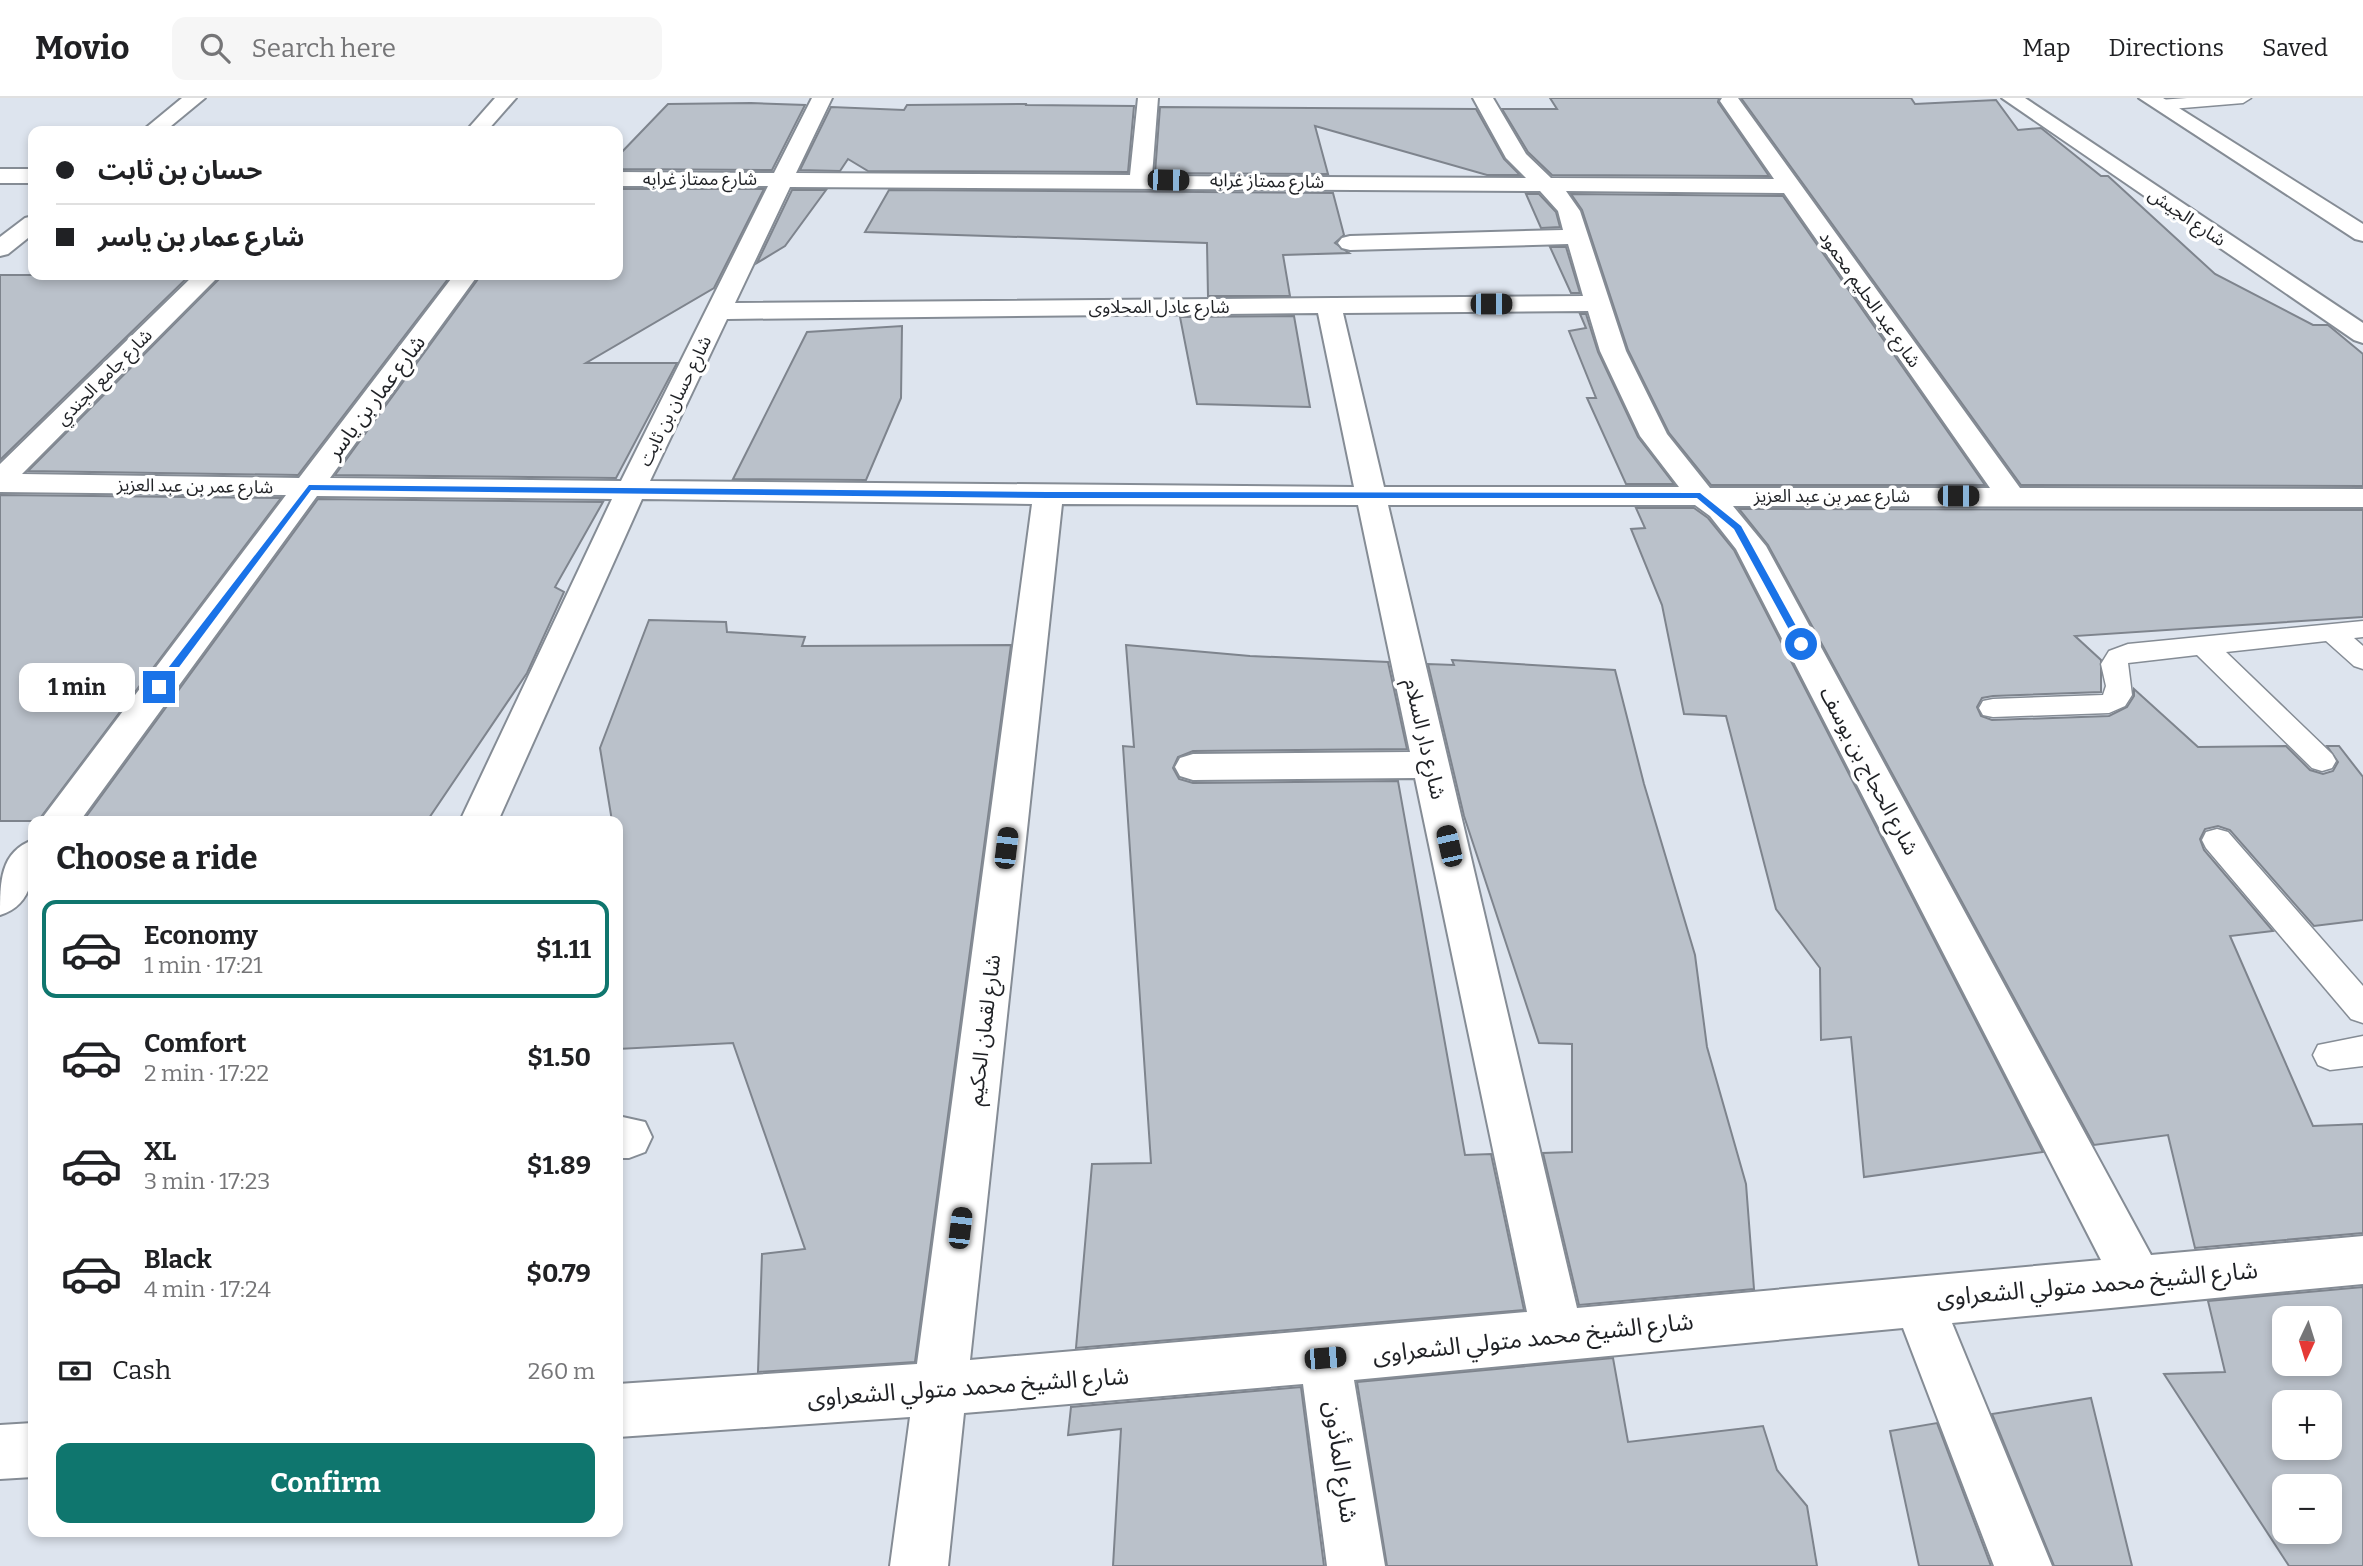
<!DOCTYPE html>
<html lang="en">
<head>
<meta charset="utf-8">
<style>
  :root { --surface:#fff; --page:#f6f6f6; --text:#202124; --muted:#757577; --line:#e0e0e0; --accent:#0f766e }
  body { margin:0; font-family:Bitter,"Noto Sans Arabic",serif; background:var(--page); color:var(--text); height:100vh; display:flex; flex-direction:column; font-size:26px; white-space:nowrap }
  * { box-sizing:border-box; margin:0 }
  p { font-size:23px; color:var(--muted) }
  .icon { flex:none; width:38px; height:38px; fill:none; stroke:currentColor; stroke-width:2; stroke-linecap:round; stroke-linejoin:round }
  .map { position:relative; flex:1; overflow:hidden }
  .details { position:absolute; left:28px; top:718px; width:595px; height:721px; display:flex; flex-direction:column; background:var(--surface); border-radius:14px; box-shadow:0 4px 10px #0003 }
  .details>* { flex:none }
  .hud { position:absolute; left:28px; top:28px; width:595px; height:154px; border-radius:14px; box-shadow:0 4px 10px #0003; display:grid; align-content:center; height:154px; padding:0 28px; background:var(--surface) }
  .needle { width:46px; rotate:184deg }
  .fabs { position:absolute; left:2272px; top:1208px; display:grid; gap:14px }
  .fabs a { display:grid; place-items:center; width:70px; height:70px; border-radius:14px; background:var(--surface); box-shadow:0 4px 10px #0003; font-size:35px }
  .end { position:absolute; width:32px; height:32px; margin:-16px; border:9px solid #1a73e8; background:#fff; box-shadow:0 0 0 4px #fff }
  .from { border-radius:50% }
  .bubble { position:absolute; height:49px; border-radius:14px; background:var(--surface); box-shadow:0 4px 10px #0003; font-size:23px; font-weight:700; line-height:49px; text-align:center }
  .car { position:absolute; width:21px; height:42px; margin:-21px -10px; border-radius:9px; box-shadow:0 0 5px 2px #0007; background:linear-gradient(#222 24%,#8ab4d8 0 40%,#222 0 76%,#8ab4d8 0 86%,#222 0) }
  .hud b { display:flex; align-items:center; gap:24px; height:66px; font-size:26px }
  .hud b+b { border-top:2px solid var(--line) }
  .hud i { width:18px; height:18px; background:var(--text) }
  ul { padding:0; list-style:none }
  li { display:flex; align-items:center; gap:21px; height:98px; margin:0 14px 10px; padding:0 14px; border:4px solid transparent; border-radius:14px }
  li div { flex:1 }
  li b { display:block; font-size:26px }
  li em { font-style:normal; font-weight:700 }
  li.active { border-color:var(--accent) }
  li>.icon { width:63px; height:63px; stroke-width:1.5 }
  h2 { padding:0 28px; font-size:32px; line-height:84px }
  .pay { display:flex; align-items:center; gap:18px; height:77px; padding:0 28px; font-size:26px }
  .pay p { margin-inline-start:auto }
  .cta { display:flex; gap:14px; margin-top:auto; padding:14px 28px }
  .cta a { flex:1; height:80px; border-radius:14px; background:var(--accent); color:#fff; font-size:28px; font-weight:700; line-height:80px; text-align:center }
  header { display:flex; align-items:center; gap:42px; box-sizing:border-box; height:98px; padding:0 35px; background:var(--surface); border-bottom:2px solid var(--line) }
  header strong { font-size:33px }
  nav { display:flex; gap:38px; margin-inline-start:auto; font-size:24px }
  .search { width:490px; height:63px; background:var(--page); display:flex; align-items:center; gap:18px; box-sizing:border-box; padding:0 24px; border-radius:14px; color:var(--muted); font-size:26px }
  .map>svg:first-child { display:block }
  .building { fill:#bac1ca; stroke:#7e848d; stroke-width:2; fill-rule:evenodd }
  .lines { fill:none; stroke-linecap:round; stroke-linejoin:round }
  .service-casing { stroke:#858c95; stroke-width:3 }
  .minor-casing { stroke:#858c95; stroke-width:4 }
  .secondary-casing { stroke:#858c95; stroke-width:4 }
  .service { fill:#fff; fill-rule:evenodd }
  .minor { fill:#fff; fill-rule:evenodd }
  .secondary { fill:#fff; fill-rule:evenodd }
  .route { fill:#1a73e8 }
  .labels { text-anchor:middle; stroke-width:7; stroke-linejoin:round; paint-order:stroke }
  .far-street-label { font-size:18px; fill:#1f2125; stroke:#fff }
  .street-label { font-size:21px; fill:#1f2125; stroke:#fff }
  .near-street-label { font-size:24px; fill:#1f2125; stroke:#fff }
</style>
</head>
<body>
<header>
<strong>Movio</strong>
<div class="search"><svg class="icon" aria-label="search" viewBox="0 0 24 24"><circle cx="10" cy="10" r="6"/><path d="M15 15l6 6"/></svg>Search here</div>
<nav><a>Map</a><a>Directions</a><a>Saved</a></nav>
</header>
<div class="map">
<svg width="2363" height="1468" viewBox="0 0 2363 1468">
  <rect width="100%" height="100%" fill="#dde4ee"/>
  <g class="building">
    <polygon points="1550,0 1719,0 1718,4 1769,78 1552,77 1528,54 1502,11 1557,11"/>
    <polygon points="1741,0 1911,0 1915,6 1996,2 2018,32 2041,30 2101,78 2108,78 2215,176 2313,227 2328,227 2363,256 2363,388 2021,387"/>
    <polygon points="668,6 751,5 805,7 772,72 618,71 618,58"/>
    <polygon points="1027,6 1025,7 1134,8 1128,74 868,73 848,61 840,73 800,72 831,9 904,12 907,7"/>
    <polygon points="1160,9 1476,11 1504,61 1520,77 1487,77 1315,28 1328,76 1155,75"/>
    <polygon points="618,91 764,91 714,190 586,265 677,265 616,380 335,377 481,177 618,177"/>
    <polygon points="792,92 826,92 785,148 757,165"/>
    <polygon points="889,92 1333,95 1344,137 1335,145 1349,155 1283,157 1290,198 1208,198 1207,145 865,134"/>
    <polygon points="1526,96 1539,96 1556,114 1560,129 1541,130"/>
    <polygon points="1571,96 1783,98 1985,387 1711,387 1669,335 1628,252 1582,112"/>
    <polygon points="1550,149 1566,149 1580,195 1571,195"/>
    <polygon points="0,177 190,177 0,362"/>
    <polygon points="223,177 451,177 298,377 28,373"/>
    <polygon points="1580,216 1586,216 1598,254 1638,339 1674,386 1626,386 1587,300 1596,300 1569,233 1586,230"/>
    <polygon points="1294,218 1310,309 1197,306 1180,219"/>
    <polygon points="902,228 901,300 866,382 733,381 807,234"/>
    <polygon points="0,397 281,400 38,723 0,723"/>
    <polygon points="318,401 603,404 555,489 564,494 527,575 427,723 267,720 265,723 83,723"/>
    <polygon points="1636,410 1694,410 1708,420 1734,452 2043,1054 1864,1079 1851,939 1821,942 1820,870 1776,811 1726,618 1684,616 1662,507 1631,431 1645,430"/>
    <polygon points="1739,411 2363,412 2363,519 2075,538 2101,562 2101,594 1993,598 1982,600 1977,609 1981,618 1992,622 2109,618 2127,609 2134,598 2134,591 2198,649 2286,648 2310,672 2323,676 2333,673 2338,664 2327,648 2339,648 2363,679 2363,822 2314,828 2230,732 2218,728 2205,731 2200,741 2204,752 2273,833 2230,838 2313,1028 2363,1026 2363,1135 2195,1150 2168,1037 2094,1047 1768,447"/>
    <polygon points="649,522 726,524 727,534 805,539 802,548 1011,547 915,1264 758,1274 762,1156 805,1151 733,945 618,951 618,723 612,723 600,650"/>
    <polygon points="1126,547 1250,558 1388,564 1407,651 1193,653 1178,659 1173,670 1179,681 1193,685 1398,683 1465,1057 1491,1056 1524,1212 1076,1250 1092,1066 1151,1065 1123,648 1134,649"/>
    <polygon points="1452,562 1615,572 1644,686 1695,857 1707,949 1746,1086 1754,1191 1579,1207 1543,1055 1572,1054 1572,946 1539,945 1464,718 1428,566 1454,567"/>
    <path d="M2363,1189v279h-74l-125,-192 61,-2 -17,-71zM2284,1220h45v45h-45zM2284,1304h45v45h-45zM2284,1388h45v45h-45z"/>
    <polygon points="1613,1260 1628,1344 1763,1328 1777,1372 1807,1408 1817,1468 1387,1468 1357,1284"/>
    <polygon points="1301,1289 1324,1468 1113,1468 1121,1331 1068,1337 1071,1309"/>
    <polygon points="2091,1300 2132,1468 2054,1468 1992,1316"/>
    <polygon points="1937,1325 1991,1468 1919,1468 1890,1333"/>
  </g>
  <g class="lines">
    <defs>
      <g id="service">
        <polygon points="2187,0 2251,0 2243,5 2159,12 2151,7 2159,2"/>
        <polygon points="2363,523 2363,539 2354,540 2363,548 2363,571 2354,568 2326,543 2226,554 2332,656 2336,663 2332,670 2322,673 2312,670 2197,557 2128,565 2132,597 2125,608 2109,615 1993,619 1983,617 1979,610 1983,603 1993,601 2103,597 2106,588 2101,566 2109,553 2128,546"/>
        <polygon points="2217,731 2228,734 2363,888 2363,925 2351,921 2206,750 2202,742 2206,734"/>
        <polygon points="2363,938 2363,968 2330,972 2318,967 2313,957 2318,947"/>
      </g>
      <g id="minor">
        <polygon points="182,0 205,0 165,33 142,33"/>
        <polygon points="495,0 516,0 487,33 466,33"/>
        <path d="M812,0h20l-36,75 334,2 8,-77h20l-6,78 374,2 -20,-20 -33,-60h20l33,56 25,24 223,1 -54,-78 2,-3h16l282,390 343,1v18l-630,-1 33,40 385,709 212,-19v48l-411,39 100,243h-58l-91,-238 -549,52 31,186h-58l-24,-182 -339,29 -16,153h-58l20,-149 -292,20v-53l299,-20 115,-860 -390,-5 -144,322h-38l152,-322 -295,-3 -237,325h-40l246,-326 -286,-3v-28l194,-189h26l-198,199 277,4 155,-203h24l-148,203 291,3 147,-295h-150v-14l156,1zM790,89l750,4 18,20 5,19 -213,6 -8,2 -4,5 4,5 8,2 218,-6 15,52 -848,7zM1566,93l218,2 206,295h-280l-43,-54 -41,-83 -46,-140zM1588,213l12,40 40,85 39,51h-295l-41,-174zM1318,215l36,174 -704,-6 77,-162zM1062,406l296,1 52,247 -217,2 -13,4 -5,9 5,9 13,4 222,-2 112,534 -557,48zM1388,407h307l15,11 26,33 365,711 -524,48z"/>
        <rect x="0" y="71" width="33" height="14"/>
        <polygon points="33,118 33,136 8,156 0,158 0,139 25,120"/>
        <path d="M33,742c1,31 2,64 -33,75 0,-33 0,-63 33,-75z"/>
        <polygon points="618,1018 645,1024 652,1039 645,1054 629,1060 618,1060"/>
        <polygon points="33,1325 33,1379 0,1381 0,1327"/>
      </g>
      <g id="secondary">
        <polygon points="2002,0 2025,0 2363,225 2363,245 2354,242"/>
        <polygon points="2139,0 2163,0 2363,126 2363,143 2355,141"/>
      </g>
    </defs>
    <use href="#service" class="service-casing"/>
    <use href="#minor" class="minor-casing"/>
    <use href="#secondary" class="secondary-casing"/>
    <use href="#service" class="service"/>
    <use href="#minor" class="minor"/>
    <use href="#secondary" class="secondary"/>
  </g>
  <polygon class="route" points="309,387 1048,394 1700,395 1741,428 1806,546 1798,548 1734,431 1697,400 1048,400 311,392 162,592 155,592 155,587"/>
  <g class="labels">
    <g class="far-street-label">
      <text x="700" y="87">شارع ممتاز غرابه</text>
      <text transform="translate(1267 83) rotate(1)" y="6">شارع ممتاز غرابه</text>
      <text transform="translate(2187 119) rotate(34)" y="6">شارع الجيش</text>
      <text transform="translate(1870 201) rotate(55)" y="6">شارع عبد الحليم محمود</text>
      <text x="1159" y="215">شارع عادل المحلاوى</text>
      <text transform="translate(104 279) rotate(-45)" y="6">شارع جامع الجندي</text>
      <text transform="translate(675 303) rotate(-64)" y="6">شارع حسان بن ثابت</text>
      <text transform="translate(195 388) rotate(1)" y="6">شارع عمر بن عبد العزيز</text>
      <text x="1832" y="404">شارع عمر بن عبد العزيز</text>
    </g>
    <g class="street-label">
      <text transform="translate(376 299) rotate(-53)" y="7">شارع عمار بن ياسر</text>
      <text transform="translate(1425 641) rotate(77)" y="7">شارع دار السلام</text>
      <text transform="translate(1869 673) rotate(62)" y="7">شارع الحجاج بن يوسف</text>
      <text transform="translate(984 932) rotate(-83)" y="7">شارع لقمان الحكيم</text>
    </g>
    <g class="near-street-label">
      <text transform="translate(2097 1186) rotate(-5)" y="8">شارع الشيخ محمد متولي الشعراوى</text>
      <text transform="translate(1533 1240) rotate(-6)" y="8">شارع الشيخ محمد متولي الشعراوى</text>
      <text transform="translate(968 1289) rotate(-4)" y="8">شارع الشيخ محمد متولي الشعراوى</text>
      <text transform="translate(1341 1364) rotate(82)" y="8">شارع المأذون</text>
    </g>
  </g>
</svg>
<div class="fabs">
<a><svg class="needle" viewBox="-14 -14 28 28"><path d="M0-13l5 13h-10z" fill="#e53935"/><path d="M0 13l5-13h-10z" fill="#757577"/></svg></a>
<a>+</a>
<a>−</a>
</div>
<i class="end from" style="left:1801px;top:546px"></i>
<i class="end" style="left:159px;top:589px"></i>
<div class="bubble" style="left:19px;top:565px;width:116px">1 min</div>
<i class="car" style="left:1168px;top:82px;rotate:91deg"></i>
<i class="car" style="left:1491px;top:206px;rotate:90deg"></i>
<i class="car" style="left:1958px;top:398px;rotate:90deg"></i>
<i class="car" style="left:1449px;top:748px;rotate:347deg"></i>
<i class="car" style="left:1006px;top:750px;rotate:7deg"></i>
<i class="car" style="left:960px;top:1130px;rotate:7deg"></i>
<i class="car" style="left:1325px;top:1260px;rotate:85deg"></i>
<div class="hud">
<b><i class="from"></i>حسان بن ثابت</b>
<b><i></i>شارع عمار بن ياسر</b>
</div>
<section class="details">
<h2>Choose a ride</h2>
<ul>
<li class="active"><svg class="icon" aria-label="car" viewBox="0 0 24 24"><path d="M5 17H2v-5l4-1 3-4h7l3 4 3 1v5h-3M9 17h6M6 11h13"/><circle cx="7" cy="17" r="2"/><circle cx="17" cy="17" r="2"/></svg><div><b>Economy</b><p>1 min · 17:21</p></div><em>$1.11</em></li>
<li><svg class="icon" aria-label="car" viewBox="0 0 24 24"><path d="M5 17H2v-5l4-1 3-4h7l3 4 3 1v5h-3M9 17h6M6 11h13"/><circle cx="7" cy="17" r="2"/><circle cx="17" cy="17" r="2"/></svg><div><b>Comfort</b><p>2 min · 17:22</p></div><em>$1.50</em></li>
<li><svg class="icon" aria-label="car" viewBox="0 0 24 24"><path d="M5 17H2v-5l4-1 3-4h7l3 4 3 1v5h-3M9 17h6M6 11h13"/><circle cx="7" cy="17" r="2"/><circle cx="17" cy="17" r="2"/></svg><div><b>XL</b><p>3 min · 17:23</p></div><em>$1.89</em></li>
<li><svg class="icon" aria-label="car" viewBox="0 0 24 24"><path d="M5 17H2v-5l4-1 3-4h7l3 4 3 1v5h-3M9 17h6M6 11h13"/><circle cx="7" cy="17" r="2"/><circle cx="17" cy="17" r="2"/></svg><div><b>Black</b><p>4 min · 17:24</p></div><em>$0.79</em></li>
</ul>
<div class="pay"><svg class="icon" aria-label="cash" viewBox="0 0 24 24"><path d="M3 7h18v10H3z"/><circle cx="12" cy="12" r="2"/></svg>Cash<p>260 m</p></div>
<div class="cta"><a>Confirm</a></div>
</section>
</div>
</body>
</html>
